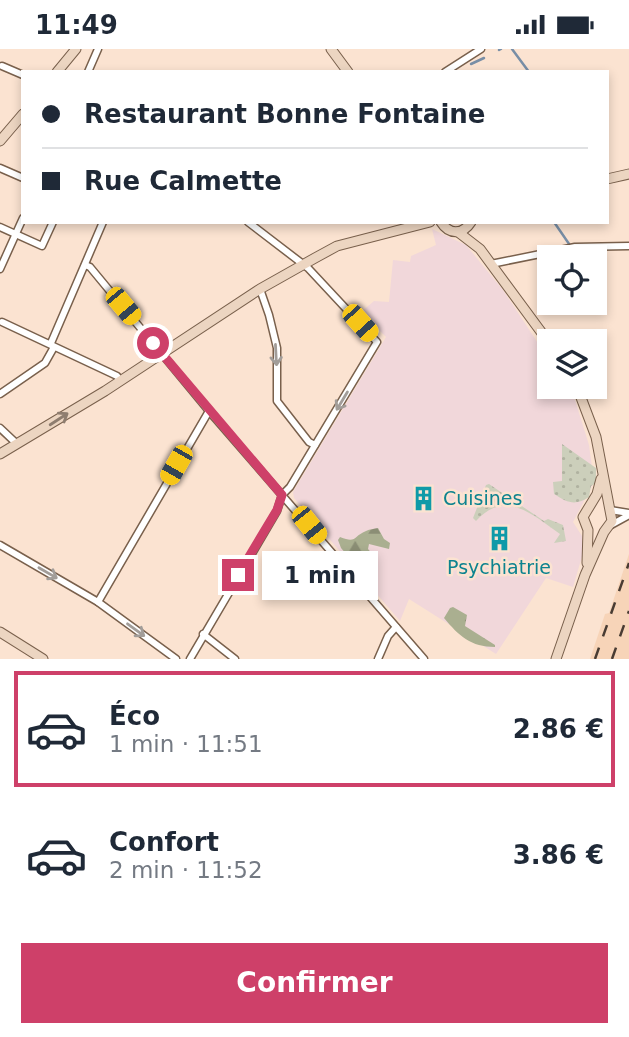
<!DOCTYPE html>
<html lang="fr">
<head>
<meta charset="utf-8">
<style>
  :root { --surface:#fff; --page:#f2f2f3; --text:#1f2937; --muted:#747a83; --line:#e0e1e3; --accent:#ce4069 }
  body { margin:0; font-family:"DejaVu Sans",sans-serif; background:var(--page); color:var(--text); height:100vh; display:flex; flex-direction:column; font-size:26px; white-space:nowrap }
  * { box-sizing:border-box; margin:0 }
  p { font-size:23px; color:var(--muted) }
  .icon { flex:none; width:38px; height:38px; fill:none; stroke:currentColor; stroke-width:2; stroke-linecap:round; stroke-linejoin:round }
  .map { position:relative; height:610px; overflow:hidden }
  .sheet { display:flex; flex-direction:column; background:var(--surface); flex:1 }
  .sheet>* { flex:none }
  .top-card { position:absolute; left:21px; top:21px; width:588px; height:154px; border-radius:0px; box-shadow:0 4px 10px #0003; display:grid; align-content:center; height:154px; padding:0 21px; background:var(--surface) }
  .controls { position:absolute; left:537px; top:196px; display:grid; gap:14px }
  .controls a { display:grid; place-items:center; width:70px; height:70px; border-radius:0px; background:var(--surface); box-shadow:0 4px 10px #0003; font-size:35px }
  .end { position:absolute; width:32px; height:32px; margin:-16px; border:9px solid #ce4069; background:#fff; box-shadow:0 0 0 4px #fff }
  .from { border-radius:50% }
  .bubble { position:absolute; height:49px; border-radius:0px; background:var(--surface); box-shadow:0 4px 10px #0003; font-size:23px; font-weight:600; line-height:49px; text-align:center }
  .car { position:absolute; width:21px; height:42px; margin:-21px -10px; border-radius:9px; box-shadow:0 0 5px 2px #0007; background:linear-gradient(#f5c518 24%,#345 0 40%,#f5c518 0 76%,#345 0 86%,#f5c518 0) }
  .top-card b { display:flex; align-items:center; gap:24px; height:66px; font-size:26px }
  .top-card b+b { border-top:2px solid var(--line) }
  .top-card i { width:18px; height:18px; background:var(--text) }
  ul { padding:12px 0 0; list-style:none }
  li { display:flex; align-items:center; gap:21px; height:116px; margin:0 14px 10px; padding:0 7px; border:4px solid transparent; border-radius:0px }
  li div { flex:1 }
  li b { display:block; font-size:26px }
  li em { font-style:normal; font-weight:600 }
  li.current { border-color:var(--accent) }
  li>.icon { width:63px; height:63px; stroke-width:1.5 }
  .cta { display:flex; gap:14px; margin-top:auto; padding:14px 21px }
  .cta a { flex:1; height:80px; border-radius:0px; background:var(--accent); color:#fff; font-size:28px; font-weight:600; line-height:80px; text-align:center }
  .status { display:flex; justify-content:space-between; align-items:center; height:49px; padding:0 35px; background:var(--surface); direction:ltr }
  .status svg { height:19px; fill:currentColor }
  .map>svg:first-child { display:block }
  .built { fill:#f7d4b8 }
  .medical { fill:#f1d7da }
  .green { fill:url(#green-dots) }
  .forest { fill:url(#forest-firs) }
  .lines { fill:none; stroke-linecap:round; stroke-linejoin:round }
  .stream { stroke:#788ea6; stroke-width:2.5 }
  .street-casing { stroke:#79604c; stroke-width:9 }
  .secondary-casing { stroke:#79604c; stroke-width:11 }
  .street { stroke:#fff; stroke-width:6 }
  .secondary { stroke:#ecd5c1; stroke-width:9 }
  .rail { stroke:#493c33; stroke-width:2.5; stroke-dasharray:12 12; stroke-linecap:butt }
  .oneway { stroke:#a29d99 }
  .oneway2 { stroke:#8e7d6f }
  .route { stroke:#ce4069; stroke-width:9 }
  .labels { text-anchor:middle; stroke-width:5; stroke-linejoin:round; paint-order:stroke }
  .culture-label { font-size:19px; fill:#0d838f; stroke:#fbe3d1; text-anchor:start }
</style>
</head>
<body>
<div class="status"><b>11:49</b><svg viewBox="0 0 49 12"><path d="M0 12V9h3v3zM5 12V6h3v6zM10 12V3h3v9zM15 12V0h3v12zM26 1h20v11H26zM47 4h2v5h-2z"/></svg></div>
<div class="map">
<svg width="629" height="610" viewBox="0 0 629 610">
  <defs>
    <pattern id="green-dots" width="8" height="8" patternUnits="userSpaceOnUse" patternTransform="scale(1.75)"><rect width="8" height="8" fill="#cccfbb"/><path d="M2 2h.1M6 6h.1" fill="none" stroke="#b0b2a0" stroke-width="1.8" stroke-linecap="round"/></pattern>
    <pattern id="forest-firs" width="22" height="20" patternUnits="userSpaceOnUse" patternTransform="scale(1.75)"><rect width="22" height="20" fill="#aaaf90"/><path d="M5 1l3.5 6h-7zM16 11l3.5 6h-7z" fill="#8b8e75"/></pattern>
  </defs>
  <rect width="100%" height="100%" fill="#fbe3d1"/>
  <polygon class="built" points="629,505 629,610 590,610 605,565 609,564"/>
  <polygon class="medical" points="432,180 466,196 503,241 549,311 550,338 567,338 575,351 589,396 594,433 573,473 582,487 583,504 573,538 546,529 496,605 409,550 400,572 294,449 293,443 386,288 361,263 374,252 389,253 393,211 410,213 411,207 436,196"/>
  <g class="green">
    <path d="M562,395l34,24v15l-5,3 -2,11c-14,9 -21,6 -35,-3l-1,-12 9,-1z"/>
    <path d="M489,435l55,37 4,-2 15,6 3,16 -12,2 6,-9c-28,-20 -55,-45 -84,-13l-3,-3 13,-33z"/>
  </g>
  <g class="forest">
    <path d="M378,479l6,11 6,4 -1,6 -20,-5 -1,5 9,10 -2,14 -8,5 -26,-30 -3,-8 2,-3c17,7 13,-1 26,-6 4,-2 8,-2 12,-3z"/>
    <path d="M453,558l14,8 -2,11 30,19v2c-24,0 -36,-11 -51,-29l6,-10z"/>
  </g>
  <g class="lines">
    <g class="stream">
      <polyline points="512,0 529,23"/>
      <polyline points="499,1 501,0"/>
      <polyline points="471,15 484,9"/>
      <polyline points="554,173 578,208"/>
    </g>
    <defs>
      <g id="street">
        <polyline points="2,17 23,26"/>
        <polyline points="88,23 98,0"/>
        <polyline points="445,23 481,0"/>
        <polyline points="0,119 23,129"/>
        <polyline points="0,178 42,197 53,173"/>
        <polyline points="491,215 575,198 629,197"/>
        <polyline points="85,216 90,218 209,362 424,610"/>
        <polyline points="0,220 23,169"/>
        <polyline points="260,240 269,266 277,299 277,352 309,393 315,396"/>
        <polyline points="2,273 117,327 120,331"/>
        <polyline points="51,294 103,173"/>
        <polyline points="0,345 45,314 54,298"/>
        <polyline points="0,379 17,395"/>
        <polyline points="610,461 629,464"/>
        <polyline points="611,476 629,466"/>
        <polyline points="0,496 98,553 176,610"/>
        <polyline points="98,553 209,362"/>
        <polyline points="203,585 235,610"/>
        <polyline points="190,610 277,462 282,446 290,438 377,293 308,219 248,173"/>
        <polyline points="378,610 388,587 396,578"/>
      </g>
      <g id="secondary">
        <polyline points="331,0 348,23"/>
        <polyline points="57,23 76,0"/>
        <polyline points="0,92 23,65"/>
        <polyline points="607,130 629,125"/>
        <path d="M441,173c8,13 22,13 30,0"/>
        <polyline points="458,183 480,200 550,295"/>
        <polyline points="0,405 105,342 260,240 315,209 337,197 430,173"/>
        <polyline points="587,514 588,481 583,468 597,445 601,430"/>
        <polyline points="0,583 43,610"/>
        <polyline points="556,610 585,526 604,483 612,472 596,388 577,338"/>
      </g>
    </defs>
    <use href="#street" class="street-casing"/>
    <use href="#secondary" class="secondary-casing"/>
    <use href="#street" class="street"/>
    <use href="#secondary" class="secondary"/>
    <g class="rail">
      <polyline points="595,610 629,514"/>
      <polyline points="612,610 629,562"/>
    </g>
  </g>
  <defs><path id="oneway-shaft" d="M-6 0H5M1.5-3L5.5 0L1.5 3" fill="none" stroke-width="1.6" stroke-linecap="round" stroke-linejoin="round" transform="scale(1.75)"/></defs>
  <g class="oneway">
    <use href="#oneway-shaft" transform="translate(276 306) rotate(87)"/>
    <use href="#oneway-shaft" transform="translate(342 352) rotate(121)"/>
    <use href="#oneway-shaft" transform="translate(48 524) rotate(30)"/>
    <use href="#oneway-shaft" transform="translate(136 581) rotate(36)"/>
  </g>
  <use class="oneway2" href="#oneway-shaft" transform="translate(59 370) rotate(-33)"/>
  <g class="lines">
    <polyline class="route" points="153,294 282,446 277,461 238,526"/>
  </g>
  <defs>
    <symbol id="building-bare" viewBox="-9 -9 18 18"><path d="M-4-6H4V6H1V3H-1V6H-4ZM-2.5-4.3h1.7v1.8h-1.7ZM.8-4.3h1.7v1.8H.8ZM-2.5-1h1.7V.8h-1.7ZM.8-1h1.7V.8H.8Z" fill="#0f9aa8" stroke="#fbe3d1" stroke-width="2.5" paint-order="stroke"/></symbol>
  </defs>
  <g fill-rule="evenodd">
    <use href="#building-bare" x="406" y="432" width="35" height="35"/>
    <use href="#building-bare" x="482" y="472" width="35" height="35"/>
  </g>
  <g class="labels">
    <g class="culture-label">
      <text x="443" y="456">Cuisines</text>
      <text x="499" y="525" text-anchor="middle">Psychiatrie</text>
    </g>
  </g>
</svg>
<div class="controls">
<a><svg class="icon" aria-label="locate" viewBox="0 0 24 24"><circle cx="12" cy="12" r="6"/><path d="M12 2v4M12 18v4M2 12h4M18 12h4"/></svg></a>
<a><svg class="icon" aria-label="layers" viewBox="0 0 24 24"><path d="M12 4l9 5-9 5-9-5zM3 14l9 5 9-5"/></svg></a>
</div>
<i class="end from" style="left:153px;top:294px"></i>
<i class="end" style="left:238px;top:526px"></i>
<div class="bubble" style="left:262px;top:502px;width:116px">1 min</div>
<i class="car" style="left:123px;top:257px;rotate:140deg"></i>
<i class="car" style="left:360px;top:274px;rotate:138deg"></i>
<i class="car" style="left:176px;top:416px;rotate:210deg"></i>
<i class="car" style="left:309px;top:476px;rotate:141deg"></i>
<div class="top-card">
<b><i class="from"></i>Restaurant Bonne Fontaine</b>
<b><i></i>Rue Calmette</b>
</div>
</div>
<section class="sheet">
<ul>
<li class="current"><svg class="icon" aria-label="car" viewBox="0 0 24 24"><path d="M5 17H2v-5l4-1 3-4h7l3 4 3 1v5h-3M9 17h6M6 11h13"/><circle cx="7" cy="17" r="2"/><circle cx="17" cy="17" r="2"/></svg><div><b>Éco</b><p>1 min · 11:51</p></div><em>2.86 €</em></li>
<li><svg class="icon" aria-label="car" viewBox="0 0 24 24"><path d="M5 17H2v-5l4-1 3-4h7l3 4 3 1v5h-3M9 17h6M6 11h13"/><circle cx="7" cy="17" r="2"/><circle cx="17" cy="17" r="2"/></svg><div><b>Confort</b><p>2 min · 11:52</p></div><em>3.86 €</em></li>
</ul>
<div class="cta"><a>Confirmer</a></div>
</section>
</body>
</html>
